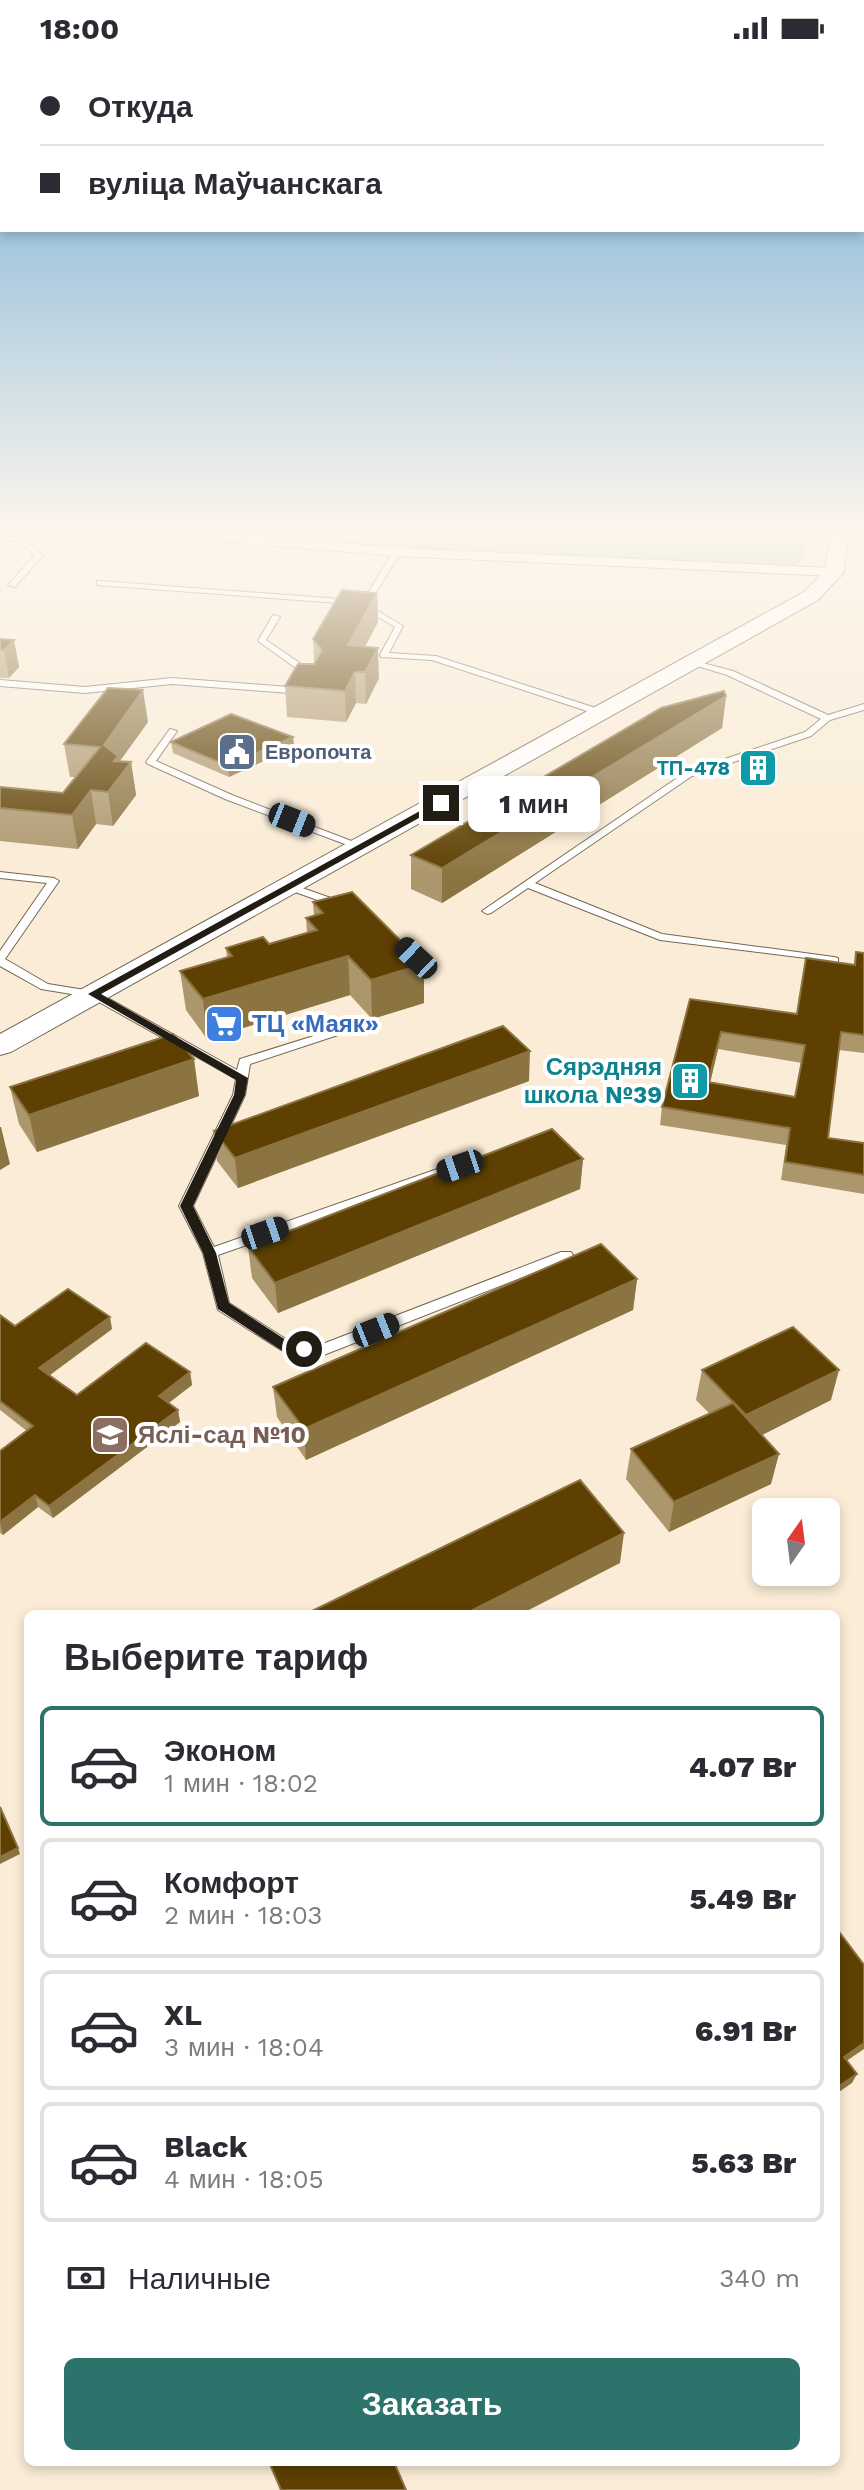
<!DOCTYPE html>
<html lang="ru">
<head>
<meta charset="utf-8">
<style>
  :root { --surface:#fff; --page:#f7f7f7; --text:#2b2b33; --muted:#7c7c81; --line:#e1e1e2; --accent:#2b736b }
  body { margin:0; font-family:"Work Sans",sans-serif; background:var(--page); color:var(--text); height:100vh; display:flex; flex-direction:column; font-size:30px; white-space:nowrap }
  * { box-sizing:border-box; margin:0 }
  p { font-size:26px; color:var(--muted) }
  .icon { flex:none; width:44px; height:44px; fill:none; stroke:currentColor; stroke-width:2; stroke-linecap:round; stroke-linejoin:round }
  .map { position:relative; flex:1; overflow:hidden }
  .sheet { position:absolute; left:24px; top:1554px; width:816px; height:856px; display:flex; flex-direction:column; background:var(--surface); border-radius:12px; box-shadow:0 4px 12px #0003 }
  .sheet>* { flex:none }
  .hud { position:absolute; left:0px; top:0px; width:864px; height:176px; box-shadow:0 4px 12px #0003; display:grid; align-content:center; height:176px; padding:0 40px; background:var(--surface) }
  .needle { width:52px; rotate:14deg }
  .buttons { position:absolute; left:752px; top:1442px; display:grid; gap:16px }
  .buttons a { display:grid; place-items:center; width:88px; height:88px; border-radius:12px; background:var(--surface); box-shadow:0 4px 12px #0003; font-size:40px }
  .end { position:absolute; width:36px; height:36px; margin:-18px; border:10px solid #211c14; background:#fff; box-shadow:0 0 0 4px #fff }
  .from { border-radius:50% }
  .bubble { position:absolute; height:56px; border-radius:12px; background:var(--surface); box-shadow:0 4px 12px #0003; font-size:26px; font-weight:800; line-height:56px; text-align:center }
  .car { position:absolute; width:24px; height:48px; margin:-24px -12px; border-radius:10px; box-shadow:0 0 6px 2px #0007; background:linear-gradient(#222 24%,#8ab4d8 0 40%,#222 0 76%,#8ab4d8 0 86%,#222 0) }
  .hud b { display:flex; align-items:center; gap:28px; height:76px; font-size:30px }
  .hud b+b { border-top:2px solid var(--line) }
  .hud i { width:20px; height:20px; background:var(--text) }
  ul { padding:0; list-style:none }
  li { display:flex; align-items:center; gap:24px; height:120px; margin:0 16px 12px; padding:0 24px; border:4px solid var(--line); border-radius:12px }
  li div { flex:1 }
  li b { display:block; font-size:30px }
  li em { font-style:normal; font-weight:800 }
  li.selected { border-color:var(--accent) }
  li>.icon { width:72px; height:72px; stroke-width:1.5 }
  h2 { padding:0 40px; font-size:36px; line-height:96px }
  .pay { display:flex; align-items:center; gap:20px; height:88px; padding:0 40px; font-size:30px }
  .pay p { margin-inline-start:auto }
  .primary-button { display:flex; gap:16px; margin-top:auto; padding:16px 40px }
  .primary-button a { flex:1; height:92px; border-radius:12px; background:var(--accent); color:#fff; font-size:32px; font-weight:800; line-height:92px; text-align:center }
  .status { display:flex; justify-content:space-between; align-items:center; height:56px; padding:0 40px; background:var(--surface); direction:ltr }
  .status svg { height:22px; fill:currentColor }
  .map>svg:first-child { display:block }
  .green { fill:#92ccab }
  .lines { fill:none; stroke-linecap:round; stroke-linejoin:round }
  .lane-casing { stroke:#746854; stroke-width:2 }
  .street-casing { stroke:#746854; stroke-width:2 }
  .secondary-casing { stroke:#746854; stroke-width:2 }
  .lane { fill:#fff; fill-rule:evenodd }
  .street { fill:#fff; fill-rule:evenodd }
  .secondary { fill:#fff; fill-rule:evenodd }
  .wall { fill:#ac966c; fill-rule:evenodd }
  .shaded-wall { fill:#8c7442 }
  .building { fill:#5d4002; stroke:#8c7442; stroke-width:2; fill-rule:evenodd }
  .route { fill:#211c14 }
  .labels { text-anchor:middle; stroke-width:8; stroke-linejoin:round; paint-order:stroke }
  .far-service-label { font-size:20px; font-weight:bold; fill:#4e5e75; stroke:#fff; text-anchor:start }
  .far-culture-label { font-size:20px; font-weight:bold; fill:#0d838f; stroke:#fff; text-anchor:end }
  .shop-label { font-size:24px; font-weight:bold; fill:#366cbe; stroke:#fff; text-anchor:start }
  .culture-label { font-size:24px; font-weight:bold; fill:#0d838f; stroke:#fff; text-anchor:end }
  .education-label { font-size:24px; font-weight:bold; fill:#785e54; stroke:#fff; text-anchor:start }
</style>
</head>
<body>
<div class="status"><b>18:00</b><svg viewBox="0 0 49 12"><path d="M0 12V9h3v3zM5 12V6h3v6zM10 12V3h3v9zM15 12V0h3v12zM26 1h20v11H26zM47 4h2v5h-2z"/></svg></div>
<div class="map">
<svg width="864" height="2434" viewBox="0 0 864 2434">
  <rect width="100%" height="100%" fill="#faecd6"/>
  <polygon class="green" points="207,479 806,479 808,480 804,503 795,509 477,499"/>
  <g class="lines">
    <defs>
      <g id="lane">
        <polygon points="0,480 22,481 43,499 15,531 8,529 35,499 17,485 0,484"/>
        <polygon points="397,494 401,496 368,549 403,570 389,597 436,600 605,655 605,659 599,659 432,604 381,601 380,599 395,571 360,550 393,496"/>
        <polygon points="100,525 353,544 357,546 353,548 97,529 97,525"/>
        <polygon points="273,559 280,561 266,584 313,616 313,620 307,620 258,585"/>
        <polygon points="691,604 733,615 828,659 864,648 864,654 830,664 811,680 692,720 535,827 662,878 834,901 838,902 838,906 660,884 528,832 491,857 487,858 482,855 686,716 805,676 821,663 727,619 691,608"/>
        <polygon points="172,622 303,632 307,635 303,638 172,628 85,637 0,630 0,624 85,631"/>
        <polygon points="170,673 177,675 156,705 232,739 367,791 358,793 225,743 148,708 146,706"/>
        <polygon points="0,816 54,822 59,825 5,903 48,928 97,936 237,1014 240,1003 336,973 344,973 346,975 344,977 250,1008 245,1039 193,1150 214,1191 446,1110 456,1110 458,1113 456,1116 218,1199 229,1247 289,1285 320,1289 561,1196 571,1196 573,1199 571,1202 321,1300 281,1294 218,1254 203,1197 179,1150 233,1039 236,1023 90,941 41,933 0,910 0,895 47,827 0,822"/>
        <polygon points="288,827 345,847 346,849 345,851 337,851 284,832 284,828"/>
      </g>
      <polygon id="street" points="185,479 245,479 397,492 834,512 841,516 834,520 397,500 191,483"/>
      <polygon id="secondary" points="830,479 848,479 844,516 818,544 11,996 0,999 0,978 804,536 825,515"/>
    </defs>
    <use href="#lane" class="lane-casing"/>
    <use href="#street" class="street-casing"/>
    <use href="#secondary" class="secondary-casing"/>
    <use href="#lane" class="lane"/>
    <use href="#street" class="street"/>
    <use href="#secondary" class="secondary"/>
  </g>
  <g class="wall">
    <polygon points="377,537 378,566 365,591 379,622 366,648 356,647 346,666 287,661 285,630 314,608 313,583"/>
    <polygon points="0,583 14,584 19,611 9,622 0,622"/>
    <polygon points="726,640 722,672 442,847 411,833 411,799"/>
    <polygon points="148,666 120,705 131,706 136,739 113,770 96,768 78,793 0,785 0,731 63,737 75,721 70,721 64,688"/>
    <polygon points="293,681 294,691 229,721 173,697 171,686"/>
    <polygon points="313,846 424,908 424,947 372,963 350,939 207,983 186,954 180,915 227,901 226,892 269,888 307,877 306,862 314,860"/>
    <path d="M856,896l8,1v100l-25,-3 -11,88 36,5v51l-83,-14 5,-35 -126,-20 2,-18 28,-108 107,15 57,-49zM718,993l84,14 -7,34 -85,-14z"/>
    <polygon points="529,1025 238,1132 217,1105 214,1075"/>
    <polygon points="10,1031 199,1040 37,1096 19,1068"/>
    <polygon points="583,1103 580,1133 278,1257 252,1222 248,1191"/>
    <polygon points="637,1223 633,1254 306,1404 277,1361 273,1331"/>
    <polygon points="0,1259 15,1270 112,1273 50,1319 77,1339 190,1316 192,1329 168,1347 178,1354 180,1366 53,1462 38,1451 3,1479 0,1477 0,1395 27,1375 0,1354"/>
    <polygon points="702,1314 831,1344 762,1379 771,1428 669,1476 626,1423 631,1393 710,1358 696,1344"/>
  </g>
  <g class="shaded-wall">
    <polygon points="377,537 378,566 349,620 348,589"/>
    <polygon points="14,584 19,611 9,622 4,594"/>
    <polygon points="378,592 379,622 366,648 365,616"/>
    <polygon points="355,616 356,647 346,666 345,635"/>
    <polygon points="143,634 148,666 119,706 131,706 136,739 113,770 108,736 104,689"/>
    <polygon points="726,640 722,672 442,847 442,812"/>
    <polygon points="293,681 294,691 229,721 228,710"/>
    <polygon points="91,734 96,768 78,793 72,759"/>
    <polygon points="348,900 350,939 207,983 203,943"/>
    <polygon points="424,908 424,947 372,963 371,924"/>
    <polygon points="721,976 718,993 706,1044 708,1026"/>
    <polygon points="530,995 529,1025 238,1132 235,1102"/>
    <polygon points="194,1003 199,1040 37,1096 29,1059"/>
    <polygon points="0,1071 1,1071 10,1108 0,1114"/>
    <polygon points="583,1103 580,1133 278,1257 275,1227"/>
    <polygon points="637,1223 633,1254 306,1404 304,1373"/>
    <polygon points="110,1261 112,1273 43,1324 39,1312"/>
    <polygon points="839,1314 831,1344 740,1390 746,1359"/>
    <polygon points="190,1316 192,1329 161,1353 159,1340"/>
    <polygon points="178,1354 180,1366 53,1462 49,1450"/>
    <polygon points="779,1398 771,1428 669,1476 674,1446"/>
    <polygon points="35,1439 38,1451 3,1479 0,1466"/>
    <polygon points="624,1477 620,1507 521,1558 465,1558"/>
    <polygon points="18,1792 20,1798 0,1808 0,1801"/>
    <polygon points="864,1987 864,1993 839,2010 844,2001"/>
    <polygon points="857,2018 852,2027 836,2038 836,2032"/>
  </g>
  <g class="building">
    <polygon points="342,534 377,537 348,589 378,592 365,616 355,616 345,635 285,630 298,608 314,608 322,594 313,583"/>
    <polygon points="0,583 14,584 4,594 0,594"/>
    <polygon points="108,632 143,634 104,689 118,700 114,705 131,706 108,736 91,734 72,759 0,752 0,731 63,737 100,691 64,688"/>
    <polygon points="724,635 726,640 442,812 411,799 661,652"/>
    <polygon points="231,658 293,681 228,710 171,686"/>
    <polygon points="352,836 424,908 371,924 348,900 203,943 180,915 232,900 226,892 263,881 269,888 317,874 306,862 323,857 313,846"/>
    <path d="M856,896l8,1v82l-23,-3 -13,106 36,5v32l-79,-13 5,-34 -128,-21 28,-108 107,15 9,-56 49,7zM721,976l84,13 -10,52 -87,-15z"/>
    <polygon points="503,970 530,995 235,1102 214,1075"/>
    <polygon points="173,978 194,1003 29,1059 10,1031"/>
    <polygon points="552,1073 583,1103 275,1227 248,1191"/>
    <polygon points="601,1188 637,1223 304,1373 273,1331"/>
    <polygon points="68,1233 110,1261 39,1312 77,1339 146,1287 190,1316 159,1340 178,1354 49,1450 35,1439 0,1466 0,1395 33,1370 0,1345 0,1259 15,1270"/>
    <polygon points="793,1271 839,1314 746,1359 702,1314"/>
    <polygon points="733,1347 779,1398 674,1446 631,1393"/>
    <polygon points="580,1424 624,1477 465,1558 306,1558"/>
    <polygon points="0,1751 18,1792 0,1801"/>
    <polygon points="840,1877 864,1909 864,1987 844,2001 857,2018 836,2032 836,1880"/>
    <polygon points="269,2406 394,2406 406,2434 281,2434"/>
  </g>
  <linearGradient id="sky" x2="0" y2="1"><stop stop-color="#6daad4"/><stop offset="0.58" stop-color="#fdf6ed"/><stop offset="1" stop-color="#fdf6ed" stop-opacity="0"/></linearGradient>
  <rect width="864" height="820" fill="url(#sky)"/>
  <polygon class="route" points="438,745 446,747 101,938 248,1022 245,1039 193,1150 216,1197 229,1247 289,1286 310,1293 304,1298 281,1294 218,1253 203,1197 180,1150 234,1039 236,1024 88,938"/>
  <defs>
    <symbol id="civic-square" viewBox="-11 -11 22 22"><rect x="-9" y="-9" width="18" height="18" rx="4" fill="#5c6f8a" stroke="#fff"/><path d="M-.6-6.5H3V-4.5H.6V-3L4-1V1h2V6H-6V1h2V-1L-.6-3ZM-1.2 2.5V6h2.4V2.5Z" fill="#fff"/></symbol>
    <symbol id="building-square" viewBox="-11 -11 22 22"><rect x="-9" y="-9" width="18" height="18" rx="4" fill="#0f9aa8" stroke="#fff"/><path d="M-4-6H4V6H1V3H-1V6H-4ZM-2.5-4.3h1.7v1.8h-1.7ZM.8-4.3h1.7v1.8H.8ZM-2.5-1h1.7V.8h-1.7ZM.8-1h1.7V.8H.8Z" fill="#fff"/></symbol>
    <symbol id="supermarket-square" viewBox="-11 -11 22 22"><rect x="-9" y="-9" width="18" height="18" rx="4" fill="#3f7fe0" stroke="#fff"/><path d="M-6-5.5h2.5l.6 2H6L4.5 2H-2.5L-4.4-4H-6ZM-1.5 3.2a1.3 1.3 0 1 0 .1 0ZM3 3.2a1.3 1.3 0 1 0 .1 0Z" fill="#fff"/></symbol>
    <symbol id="school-square" viewBox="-11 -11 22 22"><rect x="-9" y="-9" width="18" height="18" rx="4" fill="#8d6e63" stroke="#fff"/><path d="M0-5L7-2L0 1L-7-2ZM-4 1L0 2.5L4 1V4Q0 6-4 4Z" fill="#fff"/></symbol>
  </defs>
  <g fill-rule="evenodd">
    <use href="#civic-square" x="215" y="674" width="44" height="44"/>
    <use href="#building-square" x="736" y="690" width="44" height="44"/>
    <use href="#supermarket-square" x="202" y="946" width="44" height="44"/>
    <use href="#building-square" x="668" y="1003" width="44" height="44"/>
    <use href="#school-square" x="88" y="1357" width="44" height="44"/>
  </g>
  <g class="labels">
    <g class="far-service-label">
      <text x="265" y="703">Европочта</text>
    </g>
    <g class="far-culture-label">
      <text x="730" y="719">ТП-478</text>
    </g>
    <g class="shop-label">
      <text x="252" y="976">ТЦ «Маяк»</text>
    </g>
    <g class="culture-label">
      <text x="662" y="1019">Сярэдняя<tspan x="662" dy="28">школа №39</tspan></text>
    </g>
    <g class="education-label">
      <text x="138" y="1387">Яслі-сад №10</text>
    </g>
  </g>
</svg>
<div class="buttons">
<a><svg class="needle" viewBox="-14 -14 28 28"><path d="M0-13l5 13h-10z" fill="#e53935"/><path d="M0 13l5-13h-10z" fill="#7c7c81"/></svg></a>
</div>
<i class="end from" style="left:304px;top:1293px"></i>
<i class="end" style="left:441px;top:747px"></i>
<div class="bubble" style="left:468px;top:720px;width:132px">1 мин</div>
<i class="car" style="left:292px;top:764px;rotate:112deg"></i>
<i class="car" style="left:416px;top:902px;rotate:313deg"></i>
<i class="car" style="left:460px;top:1110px;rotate:251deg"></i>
<i class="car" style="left:265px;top:1177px;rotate:71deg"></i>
<i class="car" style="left:376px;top:1274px;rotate:68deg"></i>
<div class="hud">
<b><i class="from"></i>Откуда</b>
<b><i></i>вуліца Маўчанскага</b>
</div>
<section class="sheet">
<h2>Выберите тариф</h2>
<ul>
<li class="selected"><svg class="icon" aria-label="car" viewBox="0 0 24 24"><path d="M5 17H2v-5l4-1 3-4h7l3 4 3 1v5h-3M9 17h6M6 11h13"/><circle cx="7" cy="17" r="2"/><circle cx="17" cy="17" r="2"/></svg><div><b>Эконом</b><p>1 мин · 18:02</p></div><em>4.07 Br</em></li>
<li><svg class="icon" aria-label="car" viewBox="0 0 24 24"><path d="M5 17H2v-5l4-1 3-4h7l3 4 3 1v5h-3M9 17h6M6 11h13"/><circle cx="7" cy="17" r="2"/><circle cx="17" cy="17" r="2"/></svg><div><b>Комфорт</b><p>2 мин · 18:03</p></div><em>5.49 Br</em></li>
<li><svg class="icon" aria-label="car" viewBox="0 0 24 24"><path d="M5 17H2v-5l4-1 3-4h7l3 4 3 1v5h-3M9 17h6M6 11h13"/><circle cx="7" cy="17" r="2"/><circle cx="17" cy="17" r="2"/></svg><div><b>XL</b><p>3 мин · 18:04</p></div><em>6.91 Br</em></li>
<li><svg class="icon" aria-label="car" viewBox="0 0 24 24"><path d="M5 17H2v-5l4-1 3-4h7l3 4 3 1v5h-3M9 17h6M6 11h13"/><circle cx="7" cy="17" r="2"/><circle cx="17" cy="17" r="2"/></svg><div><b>Black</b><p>4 мин · 18:05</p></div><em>5.63 Br</em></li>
</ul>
<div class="pay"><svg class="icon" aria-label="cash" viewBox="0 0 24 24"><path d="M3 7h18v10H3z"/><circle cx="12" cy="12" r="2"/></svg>Наличные<p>340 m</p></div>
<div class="primary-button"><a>Заказать</a></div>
</section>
</div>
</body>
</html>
